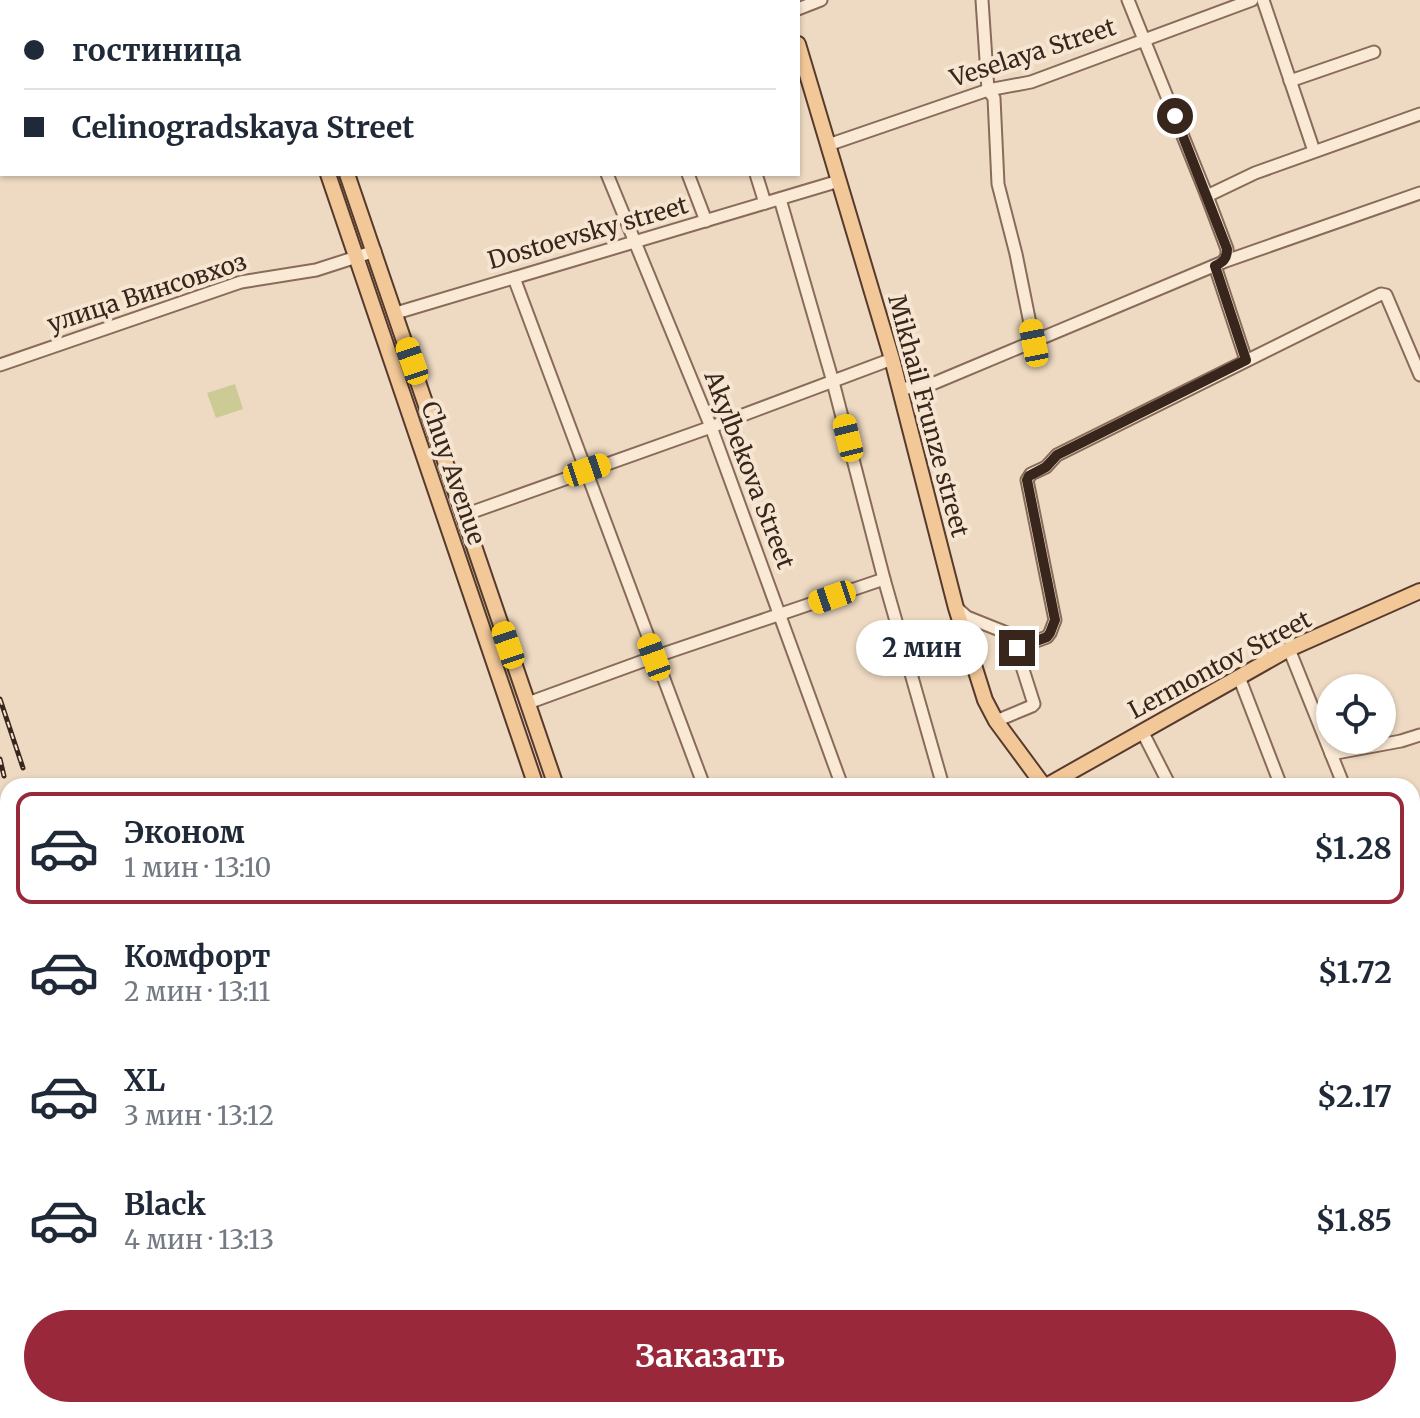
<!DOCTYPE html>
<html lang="ru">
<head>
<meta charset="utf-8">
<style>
  :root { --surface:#fff; --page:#f6f6f7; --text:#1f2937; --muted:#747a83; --line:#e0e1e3; --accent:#98283a }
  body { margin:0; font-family:Merriweather,serif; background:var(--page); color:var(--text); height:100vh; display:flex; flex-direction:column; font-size:30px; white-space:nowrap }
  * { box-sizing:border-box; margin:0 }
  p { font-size:26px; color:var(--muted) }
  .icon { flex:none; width:44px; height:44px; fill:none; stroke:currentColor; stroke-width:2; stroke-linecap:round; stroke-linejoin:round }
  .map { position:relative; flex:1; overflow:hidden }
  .drawer { position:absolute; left:0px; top:778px; width:1420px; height:640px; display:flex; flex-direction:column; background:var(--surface); border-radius:24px 24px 0 0; box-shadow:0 2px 6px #0004 }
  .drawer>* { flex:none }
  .banner { position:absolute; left:0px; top:0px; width:800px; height:176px; box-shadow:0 2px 6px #0004; display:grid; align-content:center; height:176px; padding:0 24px; background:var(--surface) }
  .buttons { position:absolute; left:1316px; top:674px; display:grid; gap:16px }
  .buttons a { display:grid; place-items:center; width:80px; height:80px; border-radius:50%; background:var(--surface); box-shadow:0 2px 6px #0004; font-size:40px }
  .end { position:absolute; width:36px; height:36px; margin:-18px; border:10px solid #38261d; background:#fff; box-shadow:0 0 0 4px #fff }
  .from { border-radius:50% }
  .bubble { position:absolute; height:56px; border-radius:28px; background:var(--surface); box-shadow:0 2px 6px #0004; font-size:26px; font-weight:700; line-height:56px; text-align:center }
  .car { position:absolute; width:24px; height:48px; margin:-24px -12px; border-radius:10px; box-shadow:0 0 6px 2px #0007; background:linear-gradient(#f5c518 24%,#345 0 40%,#f5c518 0 76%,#345 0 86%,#f5c518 0) }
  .banner b { display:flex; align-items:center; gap:28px; height:76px; font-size:30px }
  .banner b+b { border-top:2px solid var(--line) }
  .banner i { width:20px; height:20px; background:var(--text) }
  ul { padding:14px 0 0; list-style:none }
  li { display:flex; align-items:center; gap:24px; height:112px; margin:0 16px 12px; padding:0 8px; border:4px solid transparent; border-radius:16px }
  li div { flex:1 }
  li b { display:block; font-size:30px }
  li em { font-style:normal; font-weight:700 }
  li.current { border-color:var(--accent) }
  li>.icon { width:72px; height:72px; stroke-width:1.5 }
  .button { display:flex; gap:16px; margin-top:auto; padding:16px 24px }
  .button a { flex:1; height:92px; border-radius:48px; background:var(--accent); color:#fff; font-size:32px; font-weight:700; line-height:92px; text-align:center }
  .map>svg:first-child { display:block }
  .green { fill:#ccca95 }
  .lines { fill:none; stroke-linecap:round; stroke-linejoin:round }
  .minor-casing { stroke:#886b59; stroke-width:15 }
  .major-casing { stroke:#563a2d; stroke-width:18 }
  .minor { stroke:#f9e9d5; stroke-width:11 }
  .major { stroke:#f2c899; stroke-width:14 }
  .rail-casing { stroke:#38261d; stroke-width:5 }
  .rail { stroke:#f6e5d1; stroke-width:2; stroke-dasharray:6; stroke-linecap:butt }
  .route { stroke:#38261d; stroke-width:10 }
  .labels { text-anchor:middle; stroke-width:8; stroke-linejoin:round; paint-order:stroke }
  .street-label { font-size:24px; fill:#38261d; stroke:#f6e5d1 }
</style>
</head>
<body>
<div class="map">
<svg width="1420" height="1418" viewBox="0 0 1420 1418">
  <rect width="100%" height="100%" fill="#eedac2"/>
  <g class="green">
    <polygon points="235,384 243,409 216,418 207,393"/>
    <polygon points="458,523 461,527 518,697 512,700 452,526"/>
  </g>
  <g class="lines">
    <defs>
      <g id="minor">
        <polyline points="535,0 536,2"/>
        <polyline points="621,0 621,2"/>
        <polyline points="703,0 704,2"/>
        <polyline points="982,0 988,90 994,98 998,184 1016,254 1034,343"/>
        <polyline points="1128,0 1207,196 1227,249 1227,256 1223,262"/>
        <polyline points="1263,0 1314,151"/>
        <polyline points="798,9 821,0"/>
        <polyline points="1290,81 1374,52"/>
        <polyline points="828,145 988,90 1031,82 1252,0"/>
        <polyline points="607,174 711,427 842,786"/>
        <polyline points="688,174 706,221"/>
        <polyline points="756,174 765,203"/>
        <polyline points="1207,196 1255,173 1420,114"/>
        <polyline points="780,199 833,382 884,579 943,786"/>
        <polyline points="1215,266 1246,360"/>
        <polyline points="514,278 704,786"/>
        <polyline points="396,313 839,181"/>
        <polyline points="0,365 241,282 316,270 375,251"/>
        <polyline points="900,389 932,384 1223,262 1420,193"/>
        <polyline points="464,515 711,427 892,359"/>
        <polyline points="957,608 967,617 1012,635 1034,704 1032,706 996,721"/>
        <polyline points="1257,642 1265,663"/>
        <polyline points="1017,648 1047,637 1050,633 1055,620 1027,480 1031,474 1046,467 1057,455 1381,294 1386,295 1420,375"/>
        <polyline points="1289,649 1344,786"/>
        <polyline points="1239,677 1281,786"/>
        <polyline points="528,703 654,657 884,579"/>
        <polyline points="1142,731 1170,786"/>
        <polyline points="1331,754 1401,741 1420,735"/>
        <polyline points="1412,822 1420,820"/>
        <polyline points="1412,962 1420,984"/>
        <polyline points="1412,1058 1420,1055"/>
        <polyline points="1412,1129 1420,1154"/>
        <polyline points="1412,1214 1420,1212"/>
        <polyline points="1412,1260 1420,1257"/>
        <polyline points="1089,1410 1091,1418"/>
      </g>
      <g id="major">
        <polyline points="269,0 270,2"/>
        <polyline points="287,0 287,2"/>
        <polyline points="785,0 786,2"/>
        <polyline points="798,44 892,359 956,608 985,700 996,721 1044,786"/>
        <polyline points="328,174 536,786"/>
        <polyline points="347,174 556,786"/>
        <polyline points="1046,786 1289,649 1420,591"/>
        <polyline points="772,1410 775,1418"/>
        <polyline points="1212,1410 1214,1418"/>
        <polyline points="751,1413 760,1410"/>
      </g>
    </defs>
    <use href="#minor" class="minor-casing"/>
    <use href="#major" class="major-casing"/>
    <use href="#minor" class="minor"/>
    <use href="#major" class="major"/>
    <defs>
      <g id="rail">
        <polyline points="0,699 23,768"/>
        <polyline points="0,759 4,776"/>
        <polyline points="0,1250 8,1274"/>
        <polyline points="53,1410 55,1418"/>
        <polyline points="244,1410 248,1418"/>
        <polyline points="117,1418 119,1410"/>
      </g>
    </defs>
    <use href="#rail" class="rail-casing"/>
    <use href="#rail" class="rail"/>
  </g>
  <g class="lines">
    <path class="route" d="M1017,648l30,-11 3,-4 5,-13 -28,-140 2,-4 17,-9 11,-12 189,-95 -31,-94c8,-4 12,-7 12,-17l-52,-133"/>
  </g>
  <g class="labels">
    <g class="street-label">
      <text transform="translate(1033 53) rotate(-18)" y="8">Veselaya Street</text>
      <text transform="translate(588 233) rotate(-16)" y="8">Dostoevsky street</text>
      <text transform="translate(147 293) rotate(-18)" y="8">улица Винсовхоз</text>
      <text transform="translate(928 416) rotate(75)" y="8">Mikhail Frunze street</text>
      <text transform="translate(749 470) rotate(69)" y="8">Akylbekova Street</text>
      <text transform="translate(453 473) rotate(71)" y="8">Chuy Avenue</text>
      <text transform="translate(1220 665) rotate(-28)" y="8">Lermontov Street</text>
    </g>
  </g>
</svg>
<div class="buttons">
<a><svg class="icon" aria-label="locate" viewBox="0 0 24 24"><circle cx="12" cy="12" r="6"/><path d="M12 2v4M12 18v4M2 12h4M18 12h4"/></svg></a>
</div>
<i class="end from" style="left:1175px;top:116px"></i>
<i class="end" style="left:1017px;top:648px"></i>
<div class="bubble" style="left:856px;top:620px;width:132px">2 мин</div>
<i class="car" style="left:1034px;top:343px;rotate:349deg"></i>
<i class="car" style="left:412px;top:361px;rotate:341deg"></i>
<i class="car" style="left:848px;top:438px;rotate:346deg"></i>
<i class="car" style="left:587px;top:470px;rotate:71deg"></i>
<i class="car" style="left:832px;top:597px;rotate:251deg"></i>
<i class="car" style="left:508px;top:645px;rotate:341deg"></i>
<i class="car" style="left:654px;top:657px;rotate:340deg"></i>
<div class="banner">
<b><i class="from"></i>гостиница</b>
<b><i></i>Celinogradskaya Street</b>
</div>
<section class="drawer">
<ul>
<li class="current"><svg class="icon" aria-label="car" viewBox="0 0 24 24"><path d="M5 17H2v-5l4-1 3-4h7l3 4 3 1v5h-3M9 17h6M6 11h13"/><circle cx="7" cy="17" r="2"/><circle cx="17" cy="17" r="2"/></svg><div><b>Эконом</b><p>1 мин · 13:10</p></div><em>$1.28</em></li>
<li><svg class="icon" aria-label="car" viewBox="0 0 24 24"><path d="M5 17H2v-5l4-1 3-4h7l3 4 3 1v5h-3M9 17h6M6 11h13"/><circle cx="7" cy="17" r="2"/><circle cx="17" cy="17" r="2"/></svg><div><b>Комфорт</b><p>2 мин · 13:11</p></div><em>$1.72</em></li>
<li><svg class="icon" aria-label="car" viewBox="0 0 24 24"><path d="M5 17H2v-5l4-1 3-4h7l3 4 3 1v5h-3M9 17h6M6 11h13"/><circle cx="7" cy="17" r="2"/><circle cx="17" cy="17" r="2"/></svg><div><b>XL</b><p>3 мин · 13:12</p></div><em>$2.17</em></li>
<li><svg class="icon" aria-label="car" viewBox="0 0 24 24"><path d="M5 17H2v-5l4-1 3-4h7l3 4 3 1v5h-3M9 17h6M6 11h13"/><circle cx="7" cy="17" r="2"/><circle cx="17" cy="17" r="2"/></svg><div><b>Black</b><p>4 мин · 13:13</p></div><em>$1.85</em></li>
</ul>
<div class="button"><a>Заказать</a></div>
</section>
</div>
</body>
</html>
